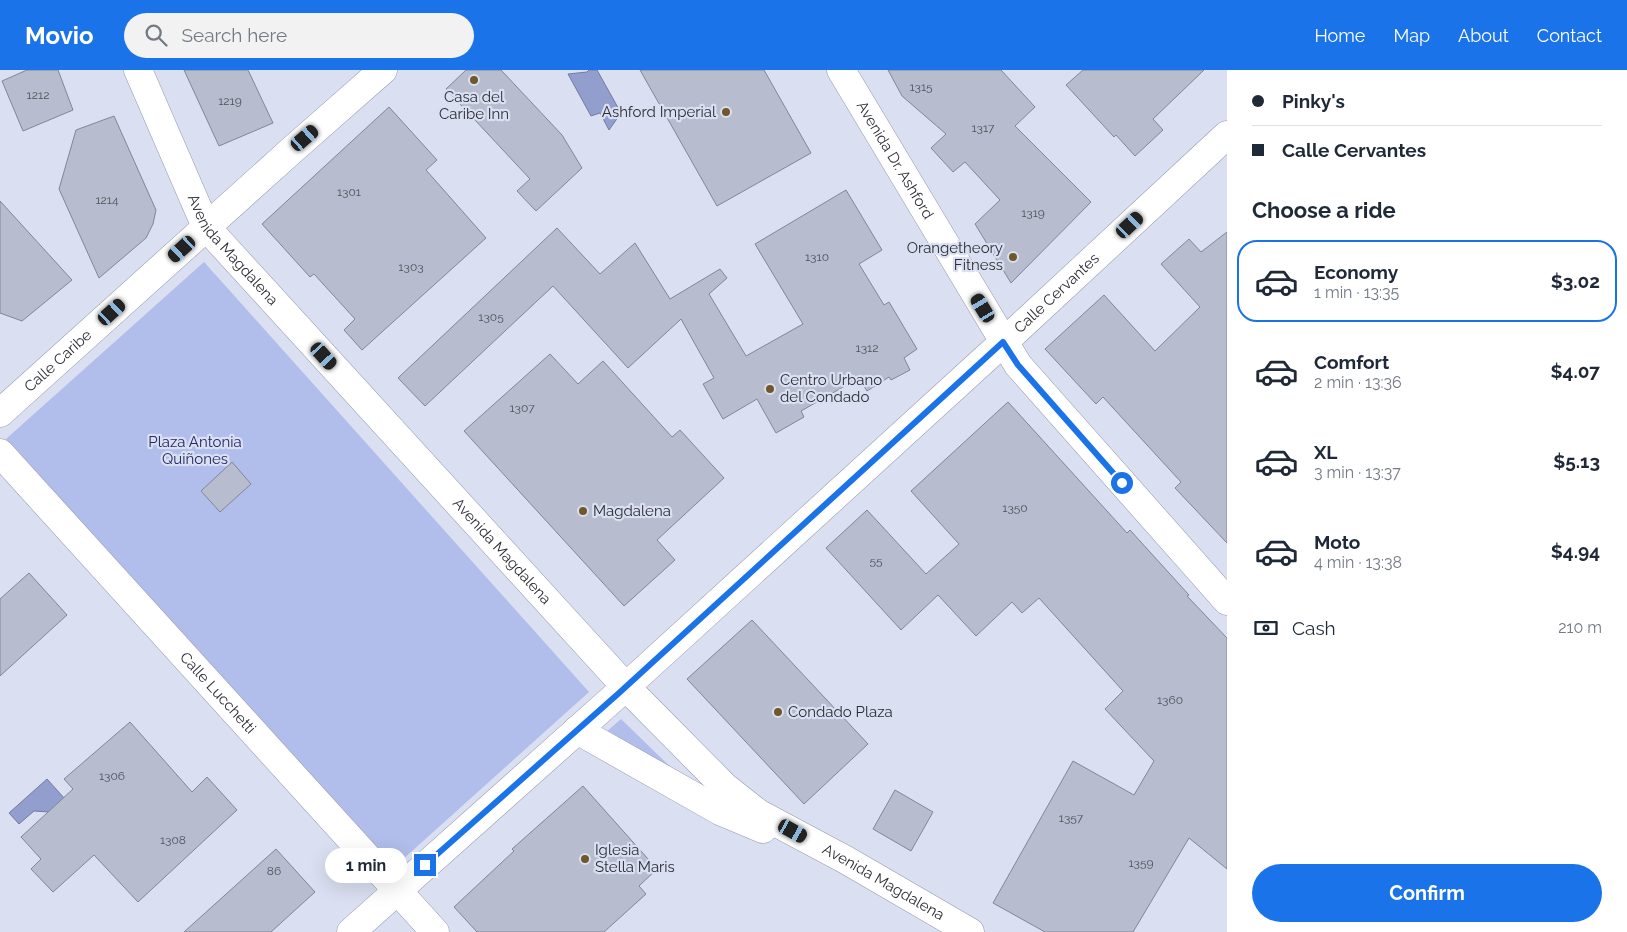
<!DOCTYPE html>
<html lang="en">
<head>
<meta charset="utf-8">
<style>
  :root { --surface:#fff; --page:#f2f2f3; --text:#1f2937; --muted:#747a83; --line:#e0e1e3; --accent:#1a73e8 }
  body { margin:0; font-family:Raleway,sans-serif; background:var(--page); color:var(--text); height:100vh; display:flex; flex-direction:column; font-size:19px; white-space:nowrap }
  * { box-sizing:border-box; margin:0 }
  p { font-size:16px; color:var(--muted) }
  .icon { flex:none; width:28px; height:28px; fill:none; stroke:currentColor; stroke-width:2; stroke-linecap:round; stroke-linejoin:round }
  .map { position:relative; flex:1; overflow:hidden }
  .details { display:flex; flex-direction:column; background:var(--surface); width:400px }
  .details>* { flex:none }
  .hud { display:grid; align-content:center; height:110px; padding:0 25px; background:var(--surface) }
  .end { position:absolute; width:22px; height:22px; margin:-11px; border:6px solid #1a73e8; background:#fff; box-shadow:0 0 0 2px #fff }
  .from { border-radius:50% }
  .bubble { position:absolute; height:35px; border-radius:18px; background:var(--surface); box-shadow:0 5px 20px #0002; font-size:16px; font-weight:700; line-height:35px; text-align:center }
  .car { position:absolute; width:15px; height:30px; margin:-15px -8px; border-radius:6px; box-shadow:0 0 4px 1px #0007; background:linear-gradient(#222 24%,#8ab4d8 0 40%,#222 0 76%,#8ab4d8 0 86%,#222 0) }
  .hud b { display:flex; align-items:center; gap:18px; height:48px; font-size:19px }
  .hud b+b { border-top:1px solid var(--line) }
  .hud i { width:12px; height:12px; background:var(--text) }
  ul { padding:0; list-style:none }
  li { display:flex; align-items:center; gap:15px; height:82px; margin:0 10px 8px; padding:0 15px; border:2px solid transparent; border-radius:20px }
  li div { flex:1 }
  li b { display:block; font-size:19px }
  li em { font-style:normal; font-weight:700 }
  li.current { border-color:var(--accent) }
  li>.icon { width:45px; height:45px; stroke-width:1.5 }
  h2 { padding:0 25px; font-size:22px; line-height:60px }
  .pay { display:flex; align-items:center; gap:12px; height:55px; padding:0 25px; font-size:19px }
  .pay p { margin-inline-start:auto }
  .action { display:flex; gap:10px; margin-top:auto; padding:10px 25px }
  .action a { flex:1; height:58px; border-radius:30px; background:var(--accent); color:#fff; font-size:20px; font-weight:700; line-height:58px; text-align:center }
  header { display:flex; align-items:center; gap:30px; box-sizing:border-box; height:70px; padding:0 25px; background:var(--accent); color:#fff }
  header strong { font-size:24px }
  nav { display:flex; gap:28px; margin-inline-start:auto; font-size:18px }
  .search { width:350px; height:45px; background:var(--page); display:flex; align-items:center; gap:12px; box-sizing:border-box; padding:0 18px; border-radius:28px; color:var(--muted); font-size:19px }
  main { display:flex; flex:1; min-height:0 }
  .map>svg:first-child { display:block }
  .green { fill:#b1bdea }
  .water { fill:#929ece; stroke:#747ca0 }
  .building { fill:#b7bcce; stroke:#828697 }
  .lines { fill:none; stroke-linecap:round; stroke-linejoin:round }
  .minor-casing { stroke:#9599aa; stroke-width:29 }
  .minor { stroke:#fff; stroke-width:28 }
  .route { stroke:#1a73e8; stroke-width:6 }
  .poi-dot { fill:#705829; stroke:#dadff1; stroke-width:2 }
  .labels { text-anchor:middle; stroke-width:4.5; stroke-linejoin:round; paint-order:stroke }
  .number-label { font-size:12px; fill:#50525b }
  .poi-label { font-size:15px; fill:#2d2e35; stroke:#dadff1; text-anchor:start }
  .street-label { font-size:15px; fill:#2d2e35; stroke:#dadff1 }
  .park-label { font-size:15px; fill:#222964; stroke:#dadff1 }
</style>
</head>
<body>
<header>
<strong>Movio</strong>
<div class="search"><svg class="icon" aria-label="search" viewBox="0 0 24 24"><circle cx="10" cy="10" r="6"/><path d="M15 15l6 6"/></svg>Search here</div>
<nav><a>Home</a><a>Map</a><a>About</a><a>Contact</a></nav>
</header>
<main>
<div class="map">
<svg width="1227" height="862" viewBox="0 0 1227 862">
  <rect width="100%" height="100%" fill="#dadff1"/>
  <g class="green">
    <polygon points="204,192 589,622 392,799 6,369"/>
    <polygon points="621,649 693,719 603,665"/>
  </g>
  <g class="water">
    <polygon points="589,0 597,0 621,43 609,60 600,43 591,46 568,4 587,2"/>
    <polygon points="47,709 65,729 49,742 34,741 19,754 9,743"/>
  </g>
  <g class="building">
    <polygon points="27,0 58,0 73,40 23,61 2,11"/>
    <polygon points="184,0 248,0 273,53 219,76"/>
    <polygon points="466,0 501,0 562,65 582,98 536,141 517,121 530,109 446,19"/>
    <polygon points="640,0 764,0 811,83 717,136"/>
    <polygon points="888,0 1001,0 1035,37 1015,56 1091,132 1011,213 975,154 1000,130 965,92 953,102 931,78 946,64 902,26"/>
    <polygon points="1083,0 1204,0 1153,49 1163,60 1135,86 1116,65 1114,67 1066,15"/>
    <polygon points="389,37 437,90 426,100 486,168 362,280 344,260 355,249 314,204 310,207 262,154"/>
    <polygon points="114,46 156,140 153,154 146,168 99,208 59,119 76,60"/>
    <polygon points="846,120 882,180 859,194 884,235 889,232 917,279 904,288 910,300 891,310 889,307 867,321 859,308 801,341 804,347 776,363 757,329 723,349 703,314 714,308 681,249 628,298 553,216 425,336 398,308 557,158 600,204 635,173 670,229 720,199 727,208 709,224 746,286 803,254 755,174"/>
    <polygon points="0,131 72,210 22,251 0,243"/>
    <polygon points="1227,162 1227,473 1175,418 1181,412 1103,327 1096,334 1045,279 1104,225 1155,281 1200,237 1161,194 1189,169 1201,182"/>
    <polygon points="550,284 578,314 603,291 672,367 680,360 724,408 657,470 675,490 624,536 464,361"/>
    <polygon points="1008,332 1127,463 1130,460 1189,525 1187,526 1227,568 1227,799 1189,768 1133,862 1045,862 993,833 1073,691 1134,725 1154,691 1105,639 1123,621 1039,528 1022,543 1012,532 976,566 938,525 901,560 826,478 867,440 926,504 959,474 911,421"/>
    <polygon points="232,392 251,414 220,442 201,421"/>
    <polygon points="29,503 67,545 0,606 0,529"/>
    <polygon points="752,550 868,674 804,734 687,609"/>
    <polygon points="130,652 192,722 207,707 237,740 138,832 94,785 53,822 31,799 41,789 21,767 73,719 64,709"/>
    <polygon points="583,716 657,799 639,816 646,824 604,862 477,862 454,837 514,781 512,779"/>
    <polygon points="895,720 933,742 911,781 873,759"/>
    <polygon points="276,779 315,822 271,862 184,862"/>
  </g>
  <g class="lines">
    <defs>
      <g id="minor">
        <path id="s1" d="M138,0l68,157 420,460 99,100 33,26 88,47 124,72"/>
        <path id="s2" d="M841,0l177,295 209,236"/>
        <path id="s3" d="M0,343l292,-263 91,-80"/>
        <path id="s4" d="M0,383l435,479"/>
        <polyline points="577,660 720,741 763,759"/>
        <path id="s5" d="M351,862l268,-239 400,-365 208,-193"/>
      </g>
    </defs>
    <use href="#minor" class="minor-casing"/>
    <use href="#minor" class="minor"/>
  </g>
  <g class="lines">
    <polyline class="route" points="425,795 619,623 1003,272 1018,295 1122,413"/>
  </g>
  <g class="poi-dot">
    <circle cx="474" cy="10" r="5"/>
    <circle cx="726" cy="42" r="5"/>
    <circle cx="1013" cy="187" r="5"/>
    <circle cx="770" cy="319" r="5"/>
    <circle cx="583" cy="441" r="5"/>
    <circle cx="778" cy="642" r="5"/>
    <circle cx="585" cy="789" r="5"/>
  </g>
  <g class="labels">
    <g class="number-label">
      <text x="921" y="21">1315</text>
      <text x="38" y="29">1212</text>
      <text x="230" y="35">1219</text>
      <text x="983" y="62">1317</text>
      <text x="349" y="126">1301</text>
      <text x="107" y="134">1214</text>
      <text x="1033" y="147">1319</text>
      <text x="817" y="191">1310</text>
      <text x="411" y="201">1303</text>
      <text x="491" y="251">1305</text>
      <text x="867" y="282">1312</text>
      <text x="522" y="342">1307</text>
      <text x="1015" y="442">1350</text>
      <text x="876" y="495">55</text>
      <text x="1170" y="634">1360</text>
      <text x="112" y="710">1306</text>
      <text x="1071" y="752">1357</text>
      <text x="173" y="774">1308</text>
      <text x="1141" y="797">1359</text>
      <text x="274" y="805">86</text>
    </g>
    <g class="poi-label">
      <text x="474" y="32" text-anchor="middle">Casa del<tspan x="474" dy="17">Caribe Inn</tspan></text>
      <text x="716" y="47" text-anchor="end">Ashford Imperial</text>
      <text x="1003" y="183" text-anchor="end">Orangetheory<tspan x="1003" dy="17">Fitness</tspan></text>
      <text x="780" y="315">Centro Urbano<tspan x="780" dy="17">del Condado</tspan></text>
      <text x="593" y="446">Magdalena</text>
      <text x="788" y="647">Condado Plaza</text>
      <text x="595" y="785">Iglesia<tspan x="595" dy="17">Stella Maris</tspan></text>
    </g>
    <g class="street-label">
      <text dy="5" stroke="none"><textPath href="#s2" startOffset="105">Avenida Dr. Ashford</textPath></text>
      <text dy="5" stroke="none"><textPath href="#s1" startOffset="205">Avenida Magdalena</textPath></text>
      <text dy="5" stroke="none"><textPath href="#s5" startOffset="952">Calle Cervantes</textPath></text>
      <text dy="5" stroke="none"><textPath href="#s3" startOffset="78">Calle Caribe</textPath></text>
      <text dy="5" stroke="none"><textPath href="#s1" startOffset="610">Avenida Magdalena</textPath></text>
      <text dy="5" stroke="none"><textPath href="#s4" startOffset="324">Calle Lucchetti</textPath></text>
      <text dy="5" stroke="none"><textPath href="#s1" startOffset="1120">Avenida Magdalena</textPath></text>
    </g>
    <g class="park-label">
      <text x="195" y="377">Plaza Antonia<tspan x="195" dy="17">Quiñones</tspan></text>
    </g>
  </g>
</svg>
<i class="end from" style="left:1122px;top:413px"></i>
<i class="end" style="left:425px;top:795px"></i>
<div class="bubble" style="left:325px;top:778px;width:82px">1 min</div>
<i class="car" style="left:305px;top:68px;rotate:49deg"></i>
<i class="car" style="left:1130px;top:155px;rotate:47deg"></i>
<i class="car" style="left:182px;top:179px;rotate:228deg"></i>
<i class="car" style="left:983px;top:238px;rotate:329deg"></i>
<i class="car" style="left:112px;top:242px;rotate:48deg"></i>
<i class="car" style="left:324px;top:286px;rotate:138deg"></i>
<i class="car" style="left:793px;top:761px;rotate:119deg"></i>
</div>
<section class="details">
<div class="hud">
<b><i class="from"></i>Pinky's</b>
<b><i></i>Calle Cervantes</b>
</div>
<h2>Choose a ride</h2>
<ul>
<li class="current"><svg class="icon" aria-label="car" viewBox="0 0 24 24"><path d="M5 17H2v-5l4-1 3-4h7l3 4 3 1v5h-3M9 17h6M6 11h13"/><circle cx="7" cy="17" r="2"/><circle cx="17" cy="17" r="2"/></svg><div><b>Economy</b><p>1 min · 13:35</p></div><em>$3.02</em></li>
<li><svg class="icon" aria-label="car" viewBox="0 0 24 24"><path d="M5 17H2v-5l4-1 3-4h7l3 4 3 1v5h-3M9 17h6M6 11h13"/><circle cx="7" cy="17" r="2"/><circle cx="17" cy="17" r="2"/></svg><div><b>Comfort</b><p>2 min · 13:36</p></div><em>$4.07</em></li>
<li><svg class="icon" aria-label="car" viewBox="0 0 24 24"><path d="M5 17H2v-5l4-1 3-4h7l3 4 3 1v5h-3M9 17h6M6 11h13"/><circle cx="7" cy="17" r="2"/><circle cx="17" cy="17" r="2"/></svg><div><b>XL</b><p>3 min · 13:37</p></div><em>$5.13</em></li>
<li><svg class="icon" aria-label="car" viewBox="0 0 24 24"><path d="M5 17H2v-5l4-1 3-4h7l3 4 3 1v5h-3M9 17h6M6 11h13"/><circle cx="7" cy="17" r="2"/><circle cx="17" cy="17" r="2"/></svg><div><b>Moto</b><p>4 min · 13:38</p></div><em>$4.94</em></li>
</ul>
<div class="pay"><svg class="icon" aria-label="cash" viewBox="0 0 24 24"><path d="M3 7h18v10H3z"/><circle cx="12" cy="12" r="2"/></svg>Cash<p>210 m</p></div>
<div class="action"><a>Confirm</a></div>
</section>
</main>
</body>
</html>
